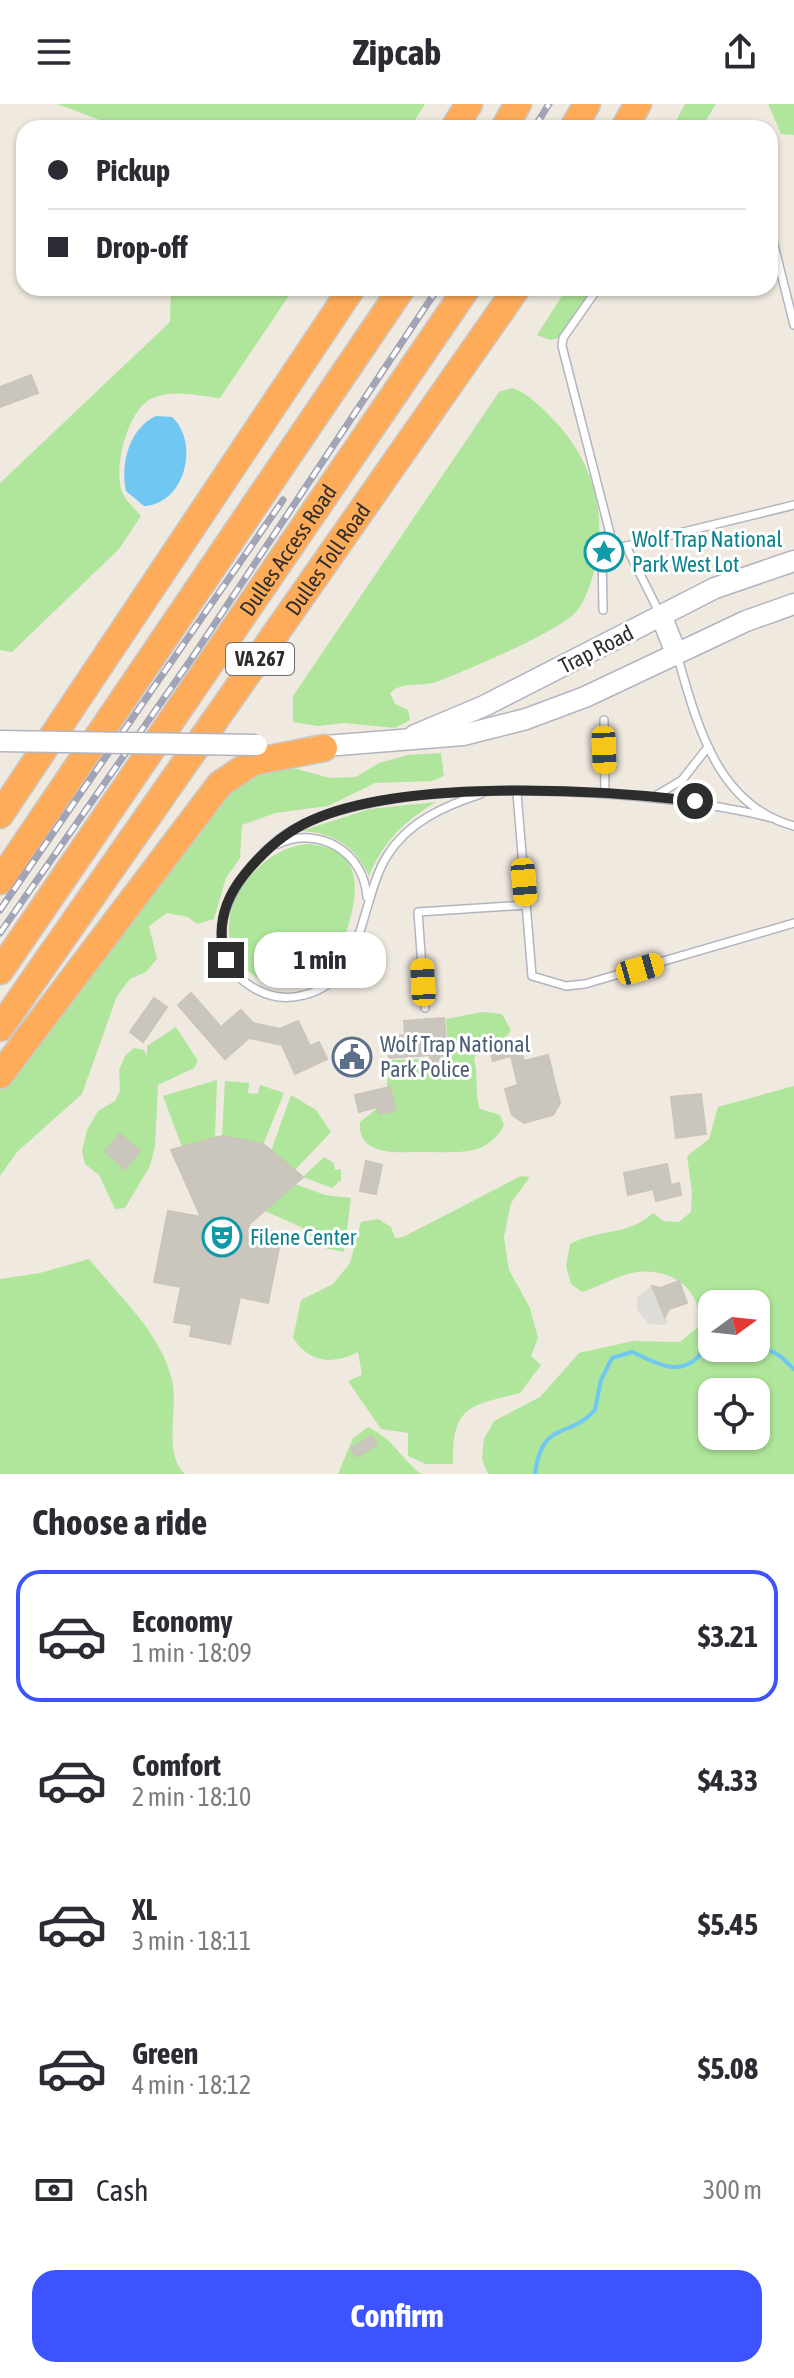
<!DOCTYPE html>
<html lang="en">
<head>
<meta charset="utf-8">
<style>
  :root { --surface:#fff; --page:#f7f7f7; --text:#2b2b33; --muted:#7c7c81; --line:#e1e1e2; --accent:#3c53ff }
  body { margin:0; font-family:"Asap Condensed",sans-serif; background:var(--page); color:var(--text); height:100vh; display:flex; flex-direction:column; font-size:30px; white-space:nowrap }
  * { box-sizing:border-box; margin:0 }
  p { font-size:26px; color:var(--muted) }
  .icon { flex:none; width:44px; height:44px; fill:none; stroke:currentColor; stroke-width:2; stroke-linecap:round; stroke-linejoin:round }
  .map { position:relative; height:1370px; overflow:hidden }
  .details { display:flex; flex-direction:column; background:var(--surface); flex:1 }
  .details>* { flex:none }
  .hud { position:absolute; left:16px; top:16px; width:762px; height:176px; border-radius:24px; box-shadow:0 2px 6px #0004; display:grid; align-content:center; height:176px; padding:0 32px; background:var(--surface) }
  .needle { width:52px; rotate:75deg }
  .controls { position:absolute; left:698px; top:1186px; display:grid; gap:16px }
  .controls a { display:grid; place-items:center; width:72px; height:72px; border-radius:16px; background:var(--surface); box-shadow:0 2px 6px #0004; font-size:40px }
  .end { position:absolute; width:36px; height:36px; margin:-18px; border:10px solid #2d2d2d; background:#fff; box-shadow:0 0 0 4px #fff }
  .from { border-radius:50% }
  .bubble { position:absolute; height:56px; border-radius:24px; background:var(--surface); box-shadow:0 2px 6px #0004; font-size:26px; font-weight:700; line-height:56px; text-align:center }
  .car { position:absolute; width:24px; height:48px; margin:-24px -12px; border-radius:10px; box-shadow:0 0 6px 2px #0007; background:linear-gradient(#f5c518 24%,#345 0 40%,#f5c518 0 76%,#345 0 86%,#f5c518 0) }
  .hud b { display:flex; align-items:center; gap:28px; height:76px; font-size:30px }
  .hud b+b { border-top:2px solid var(--line) }
  .hud i { width:20px; height:20px; background:var(--text) }
  ul { padding:0; list-style:none }
  li { display:flex; align-items:center; gap:24px; height:132px; margin:0 16px 12px; padding:0 16px; border:4px solid transparent; border-radius:24px }
  li div { flex:1 }
  li b { display:block; font-size:30px }
  li em { font-style:normal; font-weight:700 }
  li.selected { border-color:var(--accent) }
  li>.icon { width:72px; height:72px; stroke-width:1.5 }
  h2 { padding:0 32px; font-size:36px; line-height:96px }
  .pay { display:flex; align-items:center; gap:20px; height:88px; padding:0 32px; font-size:30px }
  .pay p { margin-inline-start:auto }
  .cta { display:flex; gap:16px; margin-top:auto; padding:16px 32px }
  .cta a { flex:1; height:92px; border-radius:24px; background:var(--accent); color:#fff; font-size:32px; font-weight:700; line-height:92px; text-align:center }
  header { display:flex; justify-content:space-between; align-items:center; height:104px; padding:0 32px; background:var(--surface); font-size:36px; font-weight:700 }
  .map>svg:first-child { display:block }
  .green { fill:#afe69b; fill-rule:evenodd }
  .plaza { fill:#dedcd6 }
  .water { fill:#70c7f2 }
  .lines { fill:none; stroke-linecap:round; stroke-linejoin:round }
  .stream { stroke:#70c7f2; stroke-width:4 }
  .building { fill:#cac6be; stroke:#cac5b8; stroke-width:2 }
  .lane-casing { stroke:#b3b4c0; stroke-width:10 }
  .secondary-casing { stroke:#b3b4c0; stroke-width:23 }
  .highway-casing { stroke:#c8c8c8; stroke-width:29 }
  .lane { stroke:#fff; stroke-width:7 }
  .secondary { stroke:#fff; stroke-width:20 }
  .highway { stroke:#ffac5a; stroke-width:26 }
  .rail-casing { stroke:#a1a3b7; stroke-width:7 }
  .rail { stroke:#fff; stroke-width:4; stroke-dasharray:12; stroke-linecap:butt }
  .secondary-bridge-casing { stroke:#b3b4c0; stroke-width:23; stroke-linecap:butt }
  .secondary-bridge { stroke:#fff; stroke-width:20 }
  .route { stroke:#2d2d2d; stroke-width:10 }
  .labels { text-anchor:middle; stroke-width:6; stroke-linejoin:round; paint-order:stroke }
  .shield { fill:#fff; stroke:#6c6c6c; stroke-width:2 }
  .shield-label { font-size:20px; font-weight:bold; fill:#2d2d2d }
  .culture-label { font-size:22px; fill:#0d838f; stroke:#fff; text-anchor:start }
  .street-label { font-size:22px; fill:#2d2d2d; stroke:#fff }
  .service-label { font-size:22px; fill:#4e5e75; stroke:#fff; text-anchor:start }
</style>
</head>
<body>
<header><svg class="icon" aria-label="menu" viewBox="0 0 24 24"><path d="M4 6h16M4 12h16M4 18h16"/></svg>Zipcab<svg class="icon" aria-label="share" viewBox="0 0 24 24"><path d="M12 15V3M7 8l5-5 5 5M5 13v7h14v-7"/></svg></header>
<div class="map">
<svg width="794" height="1370" viewBox="0 0 794 1370">
  <rect width="100%" height="100%" fill="#efe9df"/>
  <g class="green">
    <polygon points="57,0 425,0 410,24 122,24"/>
    <polygon points="685,0 716,0 701,24 672,24"/>
    <polygon points="768,0 794,0 794,31 781,30"/>
    <path d="M171,184h123l-74,110c-23,-2 -45,-9 -67,0 -25,9 -40,70 -31,94 4,9 13,17 19,24l-22,33 -107,103 -12,-2v-167l170,-161z"/>
    <polygon points="567,184 593,184 559,234 550,236 537,231"/>
    <path d="M512,284c15,5 23,14 34,24 46,44 63,99 48,160 -4,14 -10,33 -21,43 -25,21 -105,55 -137,67 -16,5 -34,-1 -46,11l5,11 13,6 2,10 -15,8 -51,-5 -26,3 -25,-4v-26l206,-304z"/>
    <polygon points="441,649 444,672 432,677 375,679 328,702 275,709 242,721 240,754 226,774 214,815 197,820 188,813 167,809 149,822 157,855 146,868 130,875 117,892 82,990 17,1048 0,1072 0,985 229,681 274,659 330,674 356,673 379,659 408,651"/>
    <path d="M436,698c-32,19 -53,40 -67,74 -14,-30 -34,-43 -68,-45l69,-22z"/>
    <path d="M307,740c51,3 54,38 42,79 -13,41 -46,84 -93,54 -61,-40 -8,-128 51,-133z"/>
    <path d="M482,908l20,2 9,16c-8,15 -26,15 -37,28 5,17 0,37 6,51l20,6 4,10c-18,34 -49,26 -82,27 -22,0 -65,5 -62,-30l25,-20 5,-42 36,-1 5,12h18l-3,-52z"/>
    <polygon points="176,923 198,957 194,964 158,981 155,1042 150,1062 125,1104 115,1105 99,1071 85,1060 82,1047 87,1026 98,1007 115,997 120,987 119,966 125,952 134,944 144,946 147,952 147,942"/>
    <polygon points="217,976 215,1034 182,1043 163,992"/>
    <polygon points="225,977 249,979 248,989 258,990 260,981 284,989 263,1041 222,1032"/>
    <path d="M794,982v388h-306l-6,-15 2,-20 10,-18 46,-24 39,-44 54,-12 47,1 20,-17c1,-36 -28,-57 -63,-53 -18,2 -38,15 -55,20l-11,-8 -5,-18 4,-22c30,-16 56,-7 83,-31l10,8 16,1 12,-10 1,-20 -5,-36 22,-17 9,-32zM712,1200h44v44h-44zM712,1288h44v44h-44z"/>
    <polygon points="291,991 316,1006 331,1028 295,1066 271,1047"/>
    <polygon points="324,1053 334,1059 335,1066 341,1065 341,1076 332,1084 303,1073"/>
    <path d="M521,1072l9,1 -19,26 -7,34 5,33 21,38 8,30 -7,18 10,9 -21,28c-49,13 -68,11 -67,71h-27l-18,-8v-23l-27,-4 -33,-48 14,-6 -4,-23c-25,13 -49,11 -65,-14l8,-38 32,-16 17,-21 11,-41 17,-3 13,8 4,11 8,-1z"/>
    <polygon points="295,1080 325,1091 351,1094 344,1148 324,1144 301,1123 265,1107"/>
    <path d="M89,1155c30,38 71,72 83,121 7,29 -10,73 13,94h-185v-195l40,-6z"/>
    <path d="M368,1323c25,12 31,29 53,47h-83l15,-36z"/>
  </g>
  <polygon class="plaza" points="652,1182 668,1219 661,1221 648,1220 637,1205 637,1193"/>
  <path class="water" d="M156,312l16,1c28,26 13,87 -28,89l-18,-15c-6,-26 3,-63 30,-75z"/>
  <g class="lines">
    <g class="stream">
      <polyline points="756,1239 780,1252 794,1265"/>
      <path d="M535,1370c7,-55 35,-35 60,-64l6,-30 11,-22 20,-6c21,9 45,26 66,5 6,-6 9,-15 14,-21"/>
    </g>
  </g>
  <g class="building">
    <polygon points="31,271 38,289 0,303 0,283"/>
    <polygon points="191,889 221,923 241,906 253,919 280,925 298,917 310,942 319,938 327,955 295,970 282,941 249,934 225,955 178,901"/>
    <polygon points="154,894 167,903 143,938 130,928"/>
    <polygon points="444,914 448,964 431,966 430,951 389,954 387,933 405,931 404,917"/>
    <polygon points="518,934 524,957 548,951 560,999 553,1011 524,1019 512,1011 505,985 518,981 511,952 493,957 489,941"/>
    <polygon points="357,943 361,960 348,963 344,946"/>
    <polygon points="390,983 396,1006 379,1010 377,1003 359,1008 355,991"/>
    <polygon points="701,990 706,1030 676,1034 671,993"/>
    <polygon points="120,1030 140,1047 125,1065 105,1047"/>
    <polygon points="222,1032 263,1040 303,1073 247,1122 282,1129 268,1199 240,1193 230,1240 190,1232 192,1221 174,1218 181,1183 154,1178 168,1107 201,1113 171,1046"/>
    <polygon points="366,1057 382,1061 376,1090 360,1087"/>
    <polygon points="667,1060 671,1081 679,1079 681,1091 656,1097 653,1085 628,1091 624,1069"/>
    <polygon points="679,1177 687,1199 669,1205 665,1213 652,1182 660,1184"/>
    <polygon points="372,1332 377,1341 356,1353 351,1344"/>
  </g>
  <g class="lines">
    <defs>
      <g id="lane">
        <polyline points="742,24 745,24"/>
        <polyline points="770,125 794,221"/>
        <polyline points="598,184 563,234 562,242 614,445 794,401"/>
        <polyline points="626,442 660,510"/>
        <polyline points="603,506 602,447 611,434"/>
        <path d="M677,551c20,68 39,150 117,171"/>
        <polyline points="604,616 605,690"/>
        <polyline points="517,689 532,872 566,882 585,880 794,819"/>
        <path d="M481,690c-37,12 -73,28 -94,62 -27,43 -22,125 -83,139 -18,5 -36,2 -52,-8 -65,-41 -13,-121 34,-153 98,-65 374,-45 486,-16"/>
        <polyline points="657,691 682,676 708,643"/>
        <path d="M278,740c41,-19 86,8 89,53"/>
        <polyline points="425,904 418,808 526,801"/>
      </g>
      <g id="secondary">
        <polyline points="661,511 676,549"/>
        <polyline points="415,631 484,602 715,484 794,457"/>
        <polyline points="313,643 463,631 526,615 585,593 746,517 794,500"/>
      </g>
      <g id="highway">
        <polyline points="454,24 469,0"/>
        <polyline points="504,24 518,0"/>
        <polyline points="573,24 587,0"/>
        <polyline points="624,24 638,0"/>
        <polyline points="0,711 352,184"/>
        <polyline points="0,777 402,184"/>
        <path id="s1" d="M0,867l467,-683"/>
        <path id="s2" d="M0,924l517,-740"/>
        <polyline points="0,971 220,680 253,658 324,644"/>
      </g>
    </defs>
    <use href="#lane" class="lane-casing"/>
    <use href="#secondary" class="secondary-casing"/>
    <use href="#highway" class="highway-casing"/>
    <use href="#lane" class="lane"/>
    <use href="#secondary" class="secondary"/>
    <use href="#highway" class="highway"/>
    <defs>
      <g id="rail">
        <polyline points="534,24 549,0"/>
        <polyline points="0,806 283,396"/>
        <polyline points="0,829 192,554 438,184"/>
      </g>
    </defs>
    <use href="#rail" class="rail-casing"/>
    <use href="#rail" class="rail"/>
    <defs>
      <polyline id="secondary-bridge" points="0,637 257,641"/>
    </defs>
    <use href="#secondary-bridge" class="secondary-bridge-casing"/>
    <use href="#secondary-bridge" class="secondary-bridge"/>
  </g>
  <g class="lines">
    <path class="route" d="M226,856c-10,-31 -2,-60 18,-85 17,-21 36,-39 60,-51 90,-46 291,-35 391,-23"/>
  </g>
  <defs>
    <symbol id="sight-ring" viewBox="-11 -11 22 22"><circle r="9.5" fill="#fff" stroke="#0f9aa8" stroke-width="1.5"/><path d="M0-6L1.8-2.2L6-1.7L2.9 1.2L3.7 5.4L0 3.3L-3.7 5.4L-2.9 1.2L-6-1.7L-1.8-2.2Z" fill="#0f9aa8"/></symbol>
    <symbol id="civic-ring" viewBox="-11 -11 22 22"><circle r="9.5" fill="#fff" stroke="#5c6f8a" stroke-width="1.5"/><path d="M-.6-6.5H3V-4.5H.6V-3L4-1V1h2V6H-6V1h2V-1L-.6-3ZM-1.2 2.5V6h2.4V2.5Z" fill="#5c6f8a"/></symbol>
    <symbol id="theatre-ring" viewBox="-11 -11 22 22"><circle r="9.5" fill="#fff" stroke="#0f9aa8" stroke-width="1.5"/><path d="M-5-5.5Q0-4 5-5.5V0Q5 5 0 6Q-5 5-5 0ZM-3.3-2.5H-1v1.5H-3.3ZM1-2.5H3.3v1.5H1ZM-2.8 1Q0 5.5 2.8 1Z" fill="#0f9aa8"/></symbol>
  </defs>
  <g fill-rule="evenodd">
    <use href="#sight-ring" x="582" y="426" width="44" height="44"/>
    <use href="#civic-ring" x="330" y="931" width="44" height="44"/>
    <use href="#theatre-ring" x="200" y="1111" width="44" height="44"/>
  </g>
  <g class="labels">
    <rect class="shield" x="226" y="539" width="68" height="32" rx="6"/>
    <g class="shield-label">
      <text x="260" y="562">VA 267</text>
    </g>
    <g class="culture-label">
      <text x="632" y="443">Wolf Trap National<tspan x="632" dy="25">Park West Lot</tspan></text>
      <text x="250" y="1141">Filene Center</text>
    </g>
    <g class="street-label">
      <text dy="8" stroke="none"><textPath href="#s1" startOffset="510">Dulles Access Road</textPath></text>
      <text dy="8" stroke="none"><textPath href="#s2" startOffset="572">Dulles Toll Road</textPath></text>
      <text transform="translate(596 545) rotate(-27)" y="8">Trap Road</text>
    </g>
    <g class="service-label">
      <text x="380" y="948">Wolf Trap National<tspan x="380" dy="25">Park Police</tspan></text>
    </g>
  </g>
</svg>
<div class="controls">
<a><svg class="needle" viewBox="-14 -14 28 28"><path d="M0-13l5 13h-10z" fill="#e53935"/><path d="M0 13l5-13h-10z" fill="#7c7c81"/></svg></a>
<a><svg class="icon" aria-label="locate" viewBox="0 0 24 24"><circle cx="12" cy="12" r="6"/><path d="M12 2v4M12 18v4M2 12h4M18 12h4"/></svg></a>
</div>
<i class="end from" style="left:695px;top:697px"></i>
<i class="end" style="left:226px;top:856px"></i>
<div class="bubble" style="left:254px;top:828px;width:132px">1 min</div>
<i class="car" style="left:604px;top:646px;rotate:178deg"></i>
<i class="car" style="left:524px;top:778px;rotate:175deg"></i>
<i class="car" style="left:640px;top:865px;rotate:74deg"></i>
<i class="car" style="left:423px;top:878px;rotate:357deg"></i>
<div class="hud">
<b><i class="from"></i>Pickup</b>
<b><i></i>Drop-off</b>
</div>
</div>
<section class="details">
<h2>Choose a ride</h2>
<ul>
<li class="selected"><svg class="icon" aria-label="car" viewBox="0 0 24 24"><path d="M5 17H2v-5l4-1 3-4h7l3 4 3 1v5h-3M9 17h6M6 11h13"/><circle cx="7" cy="17" r="2"/><circle cx="17" cy="17" r="2"/></svg><div><b>Economy</b><p>1 min · 18:09</p></div><em>$3.21</em></li>
<li><svg class="icon" aria-label="car" viewBox="0 0 24 24"><path d="M5 17H2v-5l4-1 3-4h7l3 4 3 1v5h-3M9 17h6M6 11h13"/><circle cx="7" cy="17" r="2"/><circle cx="17" cy="17" r="2"/></svg><div><b>Comfort</b><p>2 min · 18:10</p></div><em>$4.33</em></li>
<li><svg class="icon" aria-label="car" viewBox="0 0 24 24"><path d="M5 17H2v-5l4-1 3-4h7l3 4 3 1v5h-3M9 17h6M6 11h13"/><circle cx="7" cy="17" r="2"/><circle cx="17" cy="17" r="2"/></svg><div><b>XL</b><p>3 min · 18:11</p></div><em>$5.45</em></li>
<li><svg class="icon" aria-label="car" viewBox="0 0 24 24"><path d="M5 17H2v-5l4-1 3-4h7l3 4 3 1v5h-3M9 17h6M6 11h13"/><circle cx="7" cy="17" r="2"/><circle cx="17" cy="17" r="2"/></svg><div><b>Green</b><p>4 min · 18:12</p></div><em>$5.08</em></li>
</ul>
<div class="pay"><svg class="icon" aria-label="cash" viewBox="0 0 24 24"><path d="M3 7h18v10H3z"/><circle cx="12" cy="12" r="2"/></svg>Cash<p>300 m</p></div>
<div class="cta"><a>Confirm</a></div>
</section>
</body>
</html>
